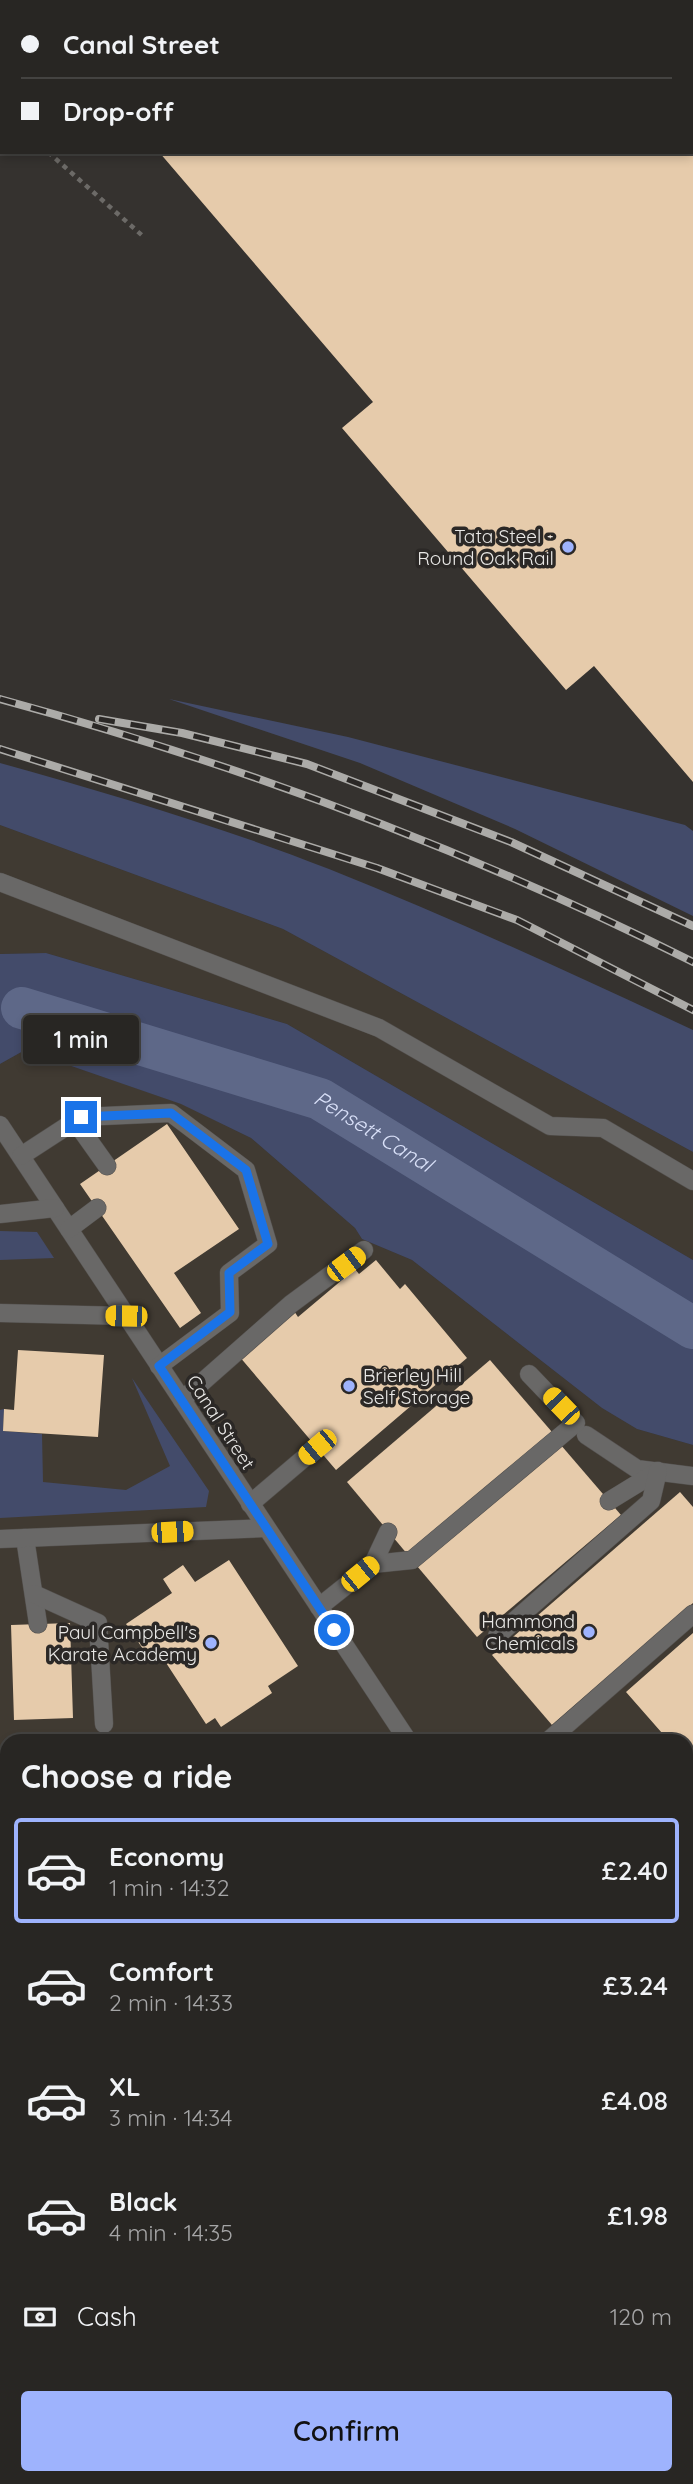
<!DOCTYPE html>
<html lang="en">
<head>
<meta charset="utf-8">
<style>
  :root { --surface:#282623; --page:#343230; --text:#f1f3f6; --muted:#a5a5a6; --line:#444341; --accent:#9eb3fd }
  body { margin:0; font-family:Quicksand,sans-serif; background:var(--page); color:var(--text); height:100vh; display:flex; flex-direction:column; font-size:26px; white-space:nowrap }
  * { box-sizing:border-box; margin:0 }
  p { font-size:23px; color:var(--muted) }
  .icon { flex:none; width:38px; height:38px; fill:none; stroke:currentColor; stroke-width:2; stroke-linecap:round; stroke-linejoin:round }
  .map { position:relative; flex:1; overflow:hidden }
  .details { position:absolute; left:0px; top:1734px; width:693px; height:751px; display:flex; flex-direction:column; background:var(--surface); border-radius:21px 21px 0 0; box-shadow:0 4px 10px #0003,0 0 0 2px var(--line) }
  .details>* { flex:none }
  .top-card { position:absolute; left:0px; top:0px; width:693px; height:154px; box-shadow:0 4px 10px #0003,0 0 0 2px var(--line); display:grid; align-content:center; height:154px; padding:0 21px; background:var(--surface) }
  .end { position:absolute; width:32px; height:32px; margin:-16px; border:9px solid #1a73e8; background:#fff; box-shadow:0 0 0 4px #fff }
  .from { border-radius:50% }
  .bubble { position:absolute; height:49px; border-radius:7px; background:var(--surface); box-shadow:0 4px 10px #0003,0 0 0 2px var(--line); font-size:23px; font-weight:600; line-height:49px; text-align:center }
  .car { position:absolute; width:21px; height:42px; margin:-21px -10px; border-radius:9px; box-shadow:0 0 5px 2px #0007; background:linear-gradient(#f5c518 24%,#345 0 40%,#f5c518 0 76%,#345 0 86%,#f5c518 0) }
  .top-card b { display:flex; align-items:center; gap:24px; height:66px; font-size:26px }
  .top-card b+b { border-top:2px solid var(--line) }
  .top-card i { width:18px; height:18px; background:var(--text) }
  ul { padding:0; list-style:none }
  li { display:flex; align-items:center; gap:21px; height:105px; margin:0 14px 10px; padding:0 7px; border:4px solid transparent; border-radius:7px }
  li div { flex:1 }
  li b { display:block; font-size:26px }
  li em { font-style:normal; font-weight:600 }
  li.active { border-color:var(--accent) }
  li>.icon { width:63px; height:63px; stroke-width:1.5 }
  h2 { padding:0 21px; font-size:32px; line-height:84px }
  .pay { display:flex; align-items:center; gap:18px; height:77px; padding:0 21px; font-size:26px }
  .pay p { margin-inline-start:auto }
  .action { display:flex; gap:14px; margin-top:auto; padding:14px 21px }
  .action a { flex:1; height:80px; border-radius:7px; background:var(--accent); color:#111; font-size:28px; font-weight:600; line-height:80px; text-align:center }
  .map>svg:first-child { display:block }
  .built { fill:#403a32 }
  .green { fill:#434b6a }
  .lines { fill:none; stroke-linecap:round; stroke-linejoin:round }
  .canal { stroke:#5e6888; stroke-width:42 }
  .building { fill:#e6cbab }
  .minor-casing { stroke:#524f4c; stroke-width:19 }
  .path { stroke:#6c6a67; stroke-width:4.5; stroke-dasharray:5 5; stroke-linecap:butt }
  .minor { stroke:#696867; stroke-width:18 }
  .rail-casing { stroke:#acaba8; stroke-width:8 }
  .rail { stroke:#2b2826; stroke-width:5; stroke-dasharray:16; stroke-linecap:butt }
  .route { stroke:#1a73e8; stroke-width:9 }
  .poi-dot { fill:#9eb3fd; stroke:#2b2826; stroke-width:2.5 }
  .labels { text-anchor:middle; stroke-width:7; stroke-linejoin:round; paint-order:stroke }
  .poi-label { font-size:19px; fill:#e9e8e6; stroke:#2b2826; text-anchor:end }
  .street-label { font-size:19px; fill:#e9e8e6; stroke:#2b2826 }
  .water-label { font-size:21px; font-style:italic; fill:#d9e0f8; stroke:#2b2826 }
</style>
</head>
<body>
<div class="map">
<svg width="693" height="2484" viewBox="0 0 693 2484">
  <rect width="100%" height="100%" fill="#35322f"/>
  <g class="built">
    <polygon points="0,825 283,929 693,1152 693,1260 287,1024 46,953 0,954"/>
    <polygon points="25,1050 182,1104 251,1138 355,1228 362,1239 412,1260 602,1408 637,1429 693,1445 693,1953 686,1953 686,1741 7,1741 7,2027 0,2027 0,1064"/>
  </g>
  <g class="green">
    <polygon points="169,699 348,737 685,825 693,831 693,916 515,829 360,763"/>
    <path d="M0,763c111,31 222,64 329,106 123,49 244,105 364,161v122l-410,-223 -283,-104z"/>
    <polygon points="46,953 287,1024 693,1260 693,1445 637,1429 602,1408 412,1260 362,1239 355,1228 251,1138 181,1104 25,1050 0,1064 0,954"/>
    <polygon points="0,1231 37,1232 54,1258 0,1260"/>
    <polygon points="132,1378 209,1491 206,1507 0,1518 0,1410 4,1409 3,1431 42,1434 43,1482 126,1490 170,1466"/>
    <rect x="0" y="1754" width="7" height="246"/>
    <polygon points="7,2276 7,2364 0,2364 0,2277"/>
    <polygon points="317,2478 518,2478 509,2484 323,2484"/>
  </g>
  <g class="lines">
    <path class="canal" id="s1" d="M22,1008l298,91 373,229"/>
  </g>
  <g class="building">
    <polygon points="159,152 693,152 693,782 594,666 566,690 342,428 373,402"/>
    <polygon points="167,1124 239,1229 174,1273 201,1313 180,1328 80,1184"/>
    <polygon points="376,1260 400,1289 405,1284 467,1358 336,1470 239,1356 294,1311 298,1317 355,1269 359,1274"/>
    <polygon points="18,1350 104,1355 98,1437 3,1431 4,1409 14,1410"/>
    <polygon points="490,1360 552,1432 408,1555 347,1482"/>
    <polygon points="560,1444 621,1515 477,1637 417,1566"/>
    <polygon points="680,1492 693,1507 693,1603 552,1725 492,1655"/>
    <polygon points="229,1560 298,1666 268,1686 272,1693 221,1727 215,1718 206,1724 157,1649 147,1655 126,1624 172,1593 163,1579 183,1565 195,1582"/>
    <polygon points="70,1623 73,1718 14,1720 11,1625"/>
    <polygon points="693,1633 693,1756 686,1762 686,1741 669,1741 626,1692"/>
    <polygon points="273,1736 273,1741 208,1741 208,1739"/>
    <rect x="686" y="1831" width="7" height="104"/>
    <rect x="686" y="1966" width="7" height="59"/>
    <polygon points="7,2085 7,2132 0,2133 0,2086"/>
    <rect x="686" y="2155" width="7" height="35"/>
    <rect x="686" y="2270" width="7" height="103"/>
    <rect x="0" y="2364" width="7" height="57"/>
    <rect x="686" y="2446" width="7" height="31"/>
  </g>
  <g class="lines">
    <defs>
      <g id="minor">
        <polyline points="627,0 628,2"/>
        <polyline points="691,73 693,75"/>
        <polyline points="0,882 379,1028 550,1126 603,1128 693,1181"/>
        <polyline points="75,1121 107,1166"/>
        <polyline points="0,1125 408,1741"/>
        <polyline points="21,1156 81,1117 171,1113 246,1170 268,1244 229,1273 230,1313 159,1366"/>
        <polyline points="0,1214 55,1208"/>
        <polyline points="69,1229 97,1208"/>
        <polyline points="0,1313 126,1316"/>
        <polyline points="182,1400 291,1304 364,1250"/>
        <polyline points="586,1435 637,1469 693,1476"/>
        <polyline points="609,1501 658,1471"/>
        <polyline points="250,1504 317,1447"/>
        <polyline points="25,1538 38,1624"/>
        <polyline points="0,1539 266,1528"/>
        <polyline points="373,1564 412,1560 576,1423 529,1374"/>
        <polyline points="34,1594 98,1623 104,1724"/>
        <polyline points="319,1607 373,1564 388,1532"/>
        <polyline points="497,1636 651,1501 658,1471"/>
        <polyline points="548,1741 693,1614"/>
        <polyline points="686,1791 693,1788"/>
        <polyline points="686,1944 693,1943"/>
        <polyline points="0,2027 7,2027"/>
        <polyline points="686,2118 693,2118"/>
        <polyline points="550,2484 550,2478"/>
      </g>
    </defs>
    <use href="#minor" class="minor-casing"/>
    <g class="path">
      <polyline points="0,110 2,111"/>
      <polyline points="48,152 145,238"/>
      <polyline points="686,2035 693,2035"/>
      <polyline points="312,2478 317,2484"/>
      <polyline points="302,2484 306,2478"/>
    </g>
    <use href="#minor" class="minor"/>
    <defs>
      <g id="rail">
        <path d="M0,699c240,65 471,152 693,263"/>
        <polyline points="99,719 182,733 307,764 511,842 693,926"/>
        <polyline points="0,749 377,868 517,920 693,1010"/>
      </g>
    </defs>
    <use href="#rail" class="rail-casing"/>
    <use href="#rail" class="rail"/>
  </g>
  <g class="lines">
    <polyline class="route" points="81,1117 171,1113 246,1170 268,1244 229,1273 230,1312 159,1366 334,1630"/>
  </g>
  <g class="poi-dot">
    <circle cx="568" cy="547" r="7"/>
    <circle cx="349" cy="1386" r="7"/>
    <circle cx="589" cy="1632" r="7"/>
    <circle cx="211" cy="1643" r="7"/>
  </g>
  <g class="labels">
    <g class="poi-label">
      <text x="554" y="543">Tata Steel -<tspan x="554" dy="22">Round Oak Rail</tspan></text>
      <text x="363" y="1382" text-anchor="start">Brierley Hill<tspan x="363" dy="22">Self Storage</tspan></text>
      <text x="575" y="1628">Hammond<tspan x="575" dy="22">Chemicals</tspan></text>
      <text x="197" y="1639">Paul Campbell's<tspan x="197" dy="22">Karate Academy</tspan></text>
    </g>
    <g class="street-label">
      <text transform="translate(221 1422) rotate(57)" y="7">Canal Street</text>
    </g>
    <g class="water-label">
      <text dy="7" stroke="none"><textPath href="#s1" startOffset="374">Pensett Canal</textPath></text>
    </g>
  </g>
</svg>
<i class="end from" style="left:334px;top:1630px"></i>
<i class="end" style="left:81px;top:1117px"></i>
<div class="bubble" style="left:23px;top:1015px;width:116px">1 min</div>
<i class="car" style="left:346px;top:1264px;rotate:53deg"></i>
<i class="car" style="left:126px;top:1316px;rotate:271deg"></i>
<i class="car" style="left:561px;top:1406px;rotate:316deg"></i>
<i class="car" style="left:317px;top:1447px;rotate:230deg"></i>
<i class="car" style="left:172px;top:1532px;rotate:87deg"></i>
<i class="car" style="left:360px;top:1574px;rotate:51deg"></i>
<div class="top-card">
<b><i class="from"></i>Canal Street</b>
<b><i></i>Drop-off</b>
</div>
<section class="details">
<h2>Choose a ride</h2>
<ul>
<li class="active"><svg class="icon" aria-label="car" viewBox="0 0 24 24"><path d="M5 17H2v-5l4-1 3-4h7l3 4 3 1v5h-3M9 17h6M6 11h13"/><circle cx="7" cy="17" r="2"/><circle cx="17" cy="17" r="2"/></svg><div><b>Economy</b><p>1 min · 14:32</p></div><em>£2.40</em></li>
<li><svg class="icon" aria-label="car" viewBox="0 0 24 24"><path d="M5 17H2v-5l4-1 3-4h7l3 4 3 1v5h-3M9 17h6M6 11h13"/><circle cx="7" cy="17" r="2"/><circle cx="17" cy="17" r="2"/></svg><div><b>Comfort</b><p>2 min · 14:33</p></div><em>£3.24</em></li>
<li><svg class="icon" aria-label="car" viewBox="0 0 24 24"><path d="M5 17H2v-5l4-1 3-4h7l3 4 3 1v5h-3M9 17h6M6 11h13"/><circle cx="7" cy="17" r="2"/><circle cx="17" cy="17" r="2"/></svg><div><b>XL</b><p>3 min · 14:34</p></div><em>£4.08</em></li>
<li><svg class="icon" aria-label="car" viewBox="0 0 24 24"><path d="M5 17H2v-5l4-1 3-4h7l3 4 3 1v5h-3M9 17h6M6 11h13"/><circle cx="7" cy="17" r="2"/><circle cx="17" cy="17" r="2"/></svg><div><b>Black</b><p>4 min · 14:35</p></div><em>£1.98</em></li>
</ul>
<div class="pay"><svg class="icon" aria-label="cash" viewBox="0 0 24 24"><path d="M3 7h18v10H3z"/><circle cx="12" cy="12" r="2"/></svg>Cash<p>120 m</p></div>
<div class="action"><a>Confirm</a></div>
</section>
</div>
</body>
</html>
